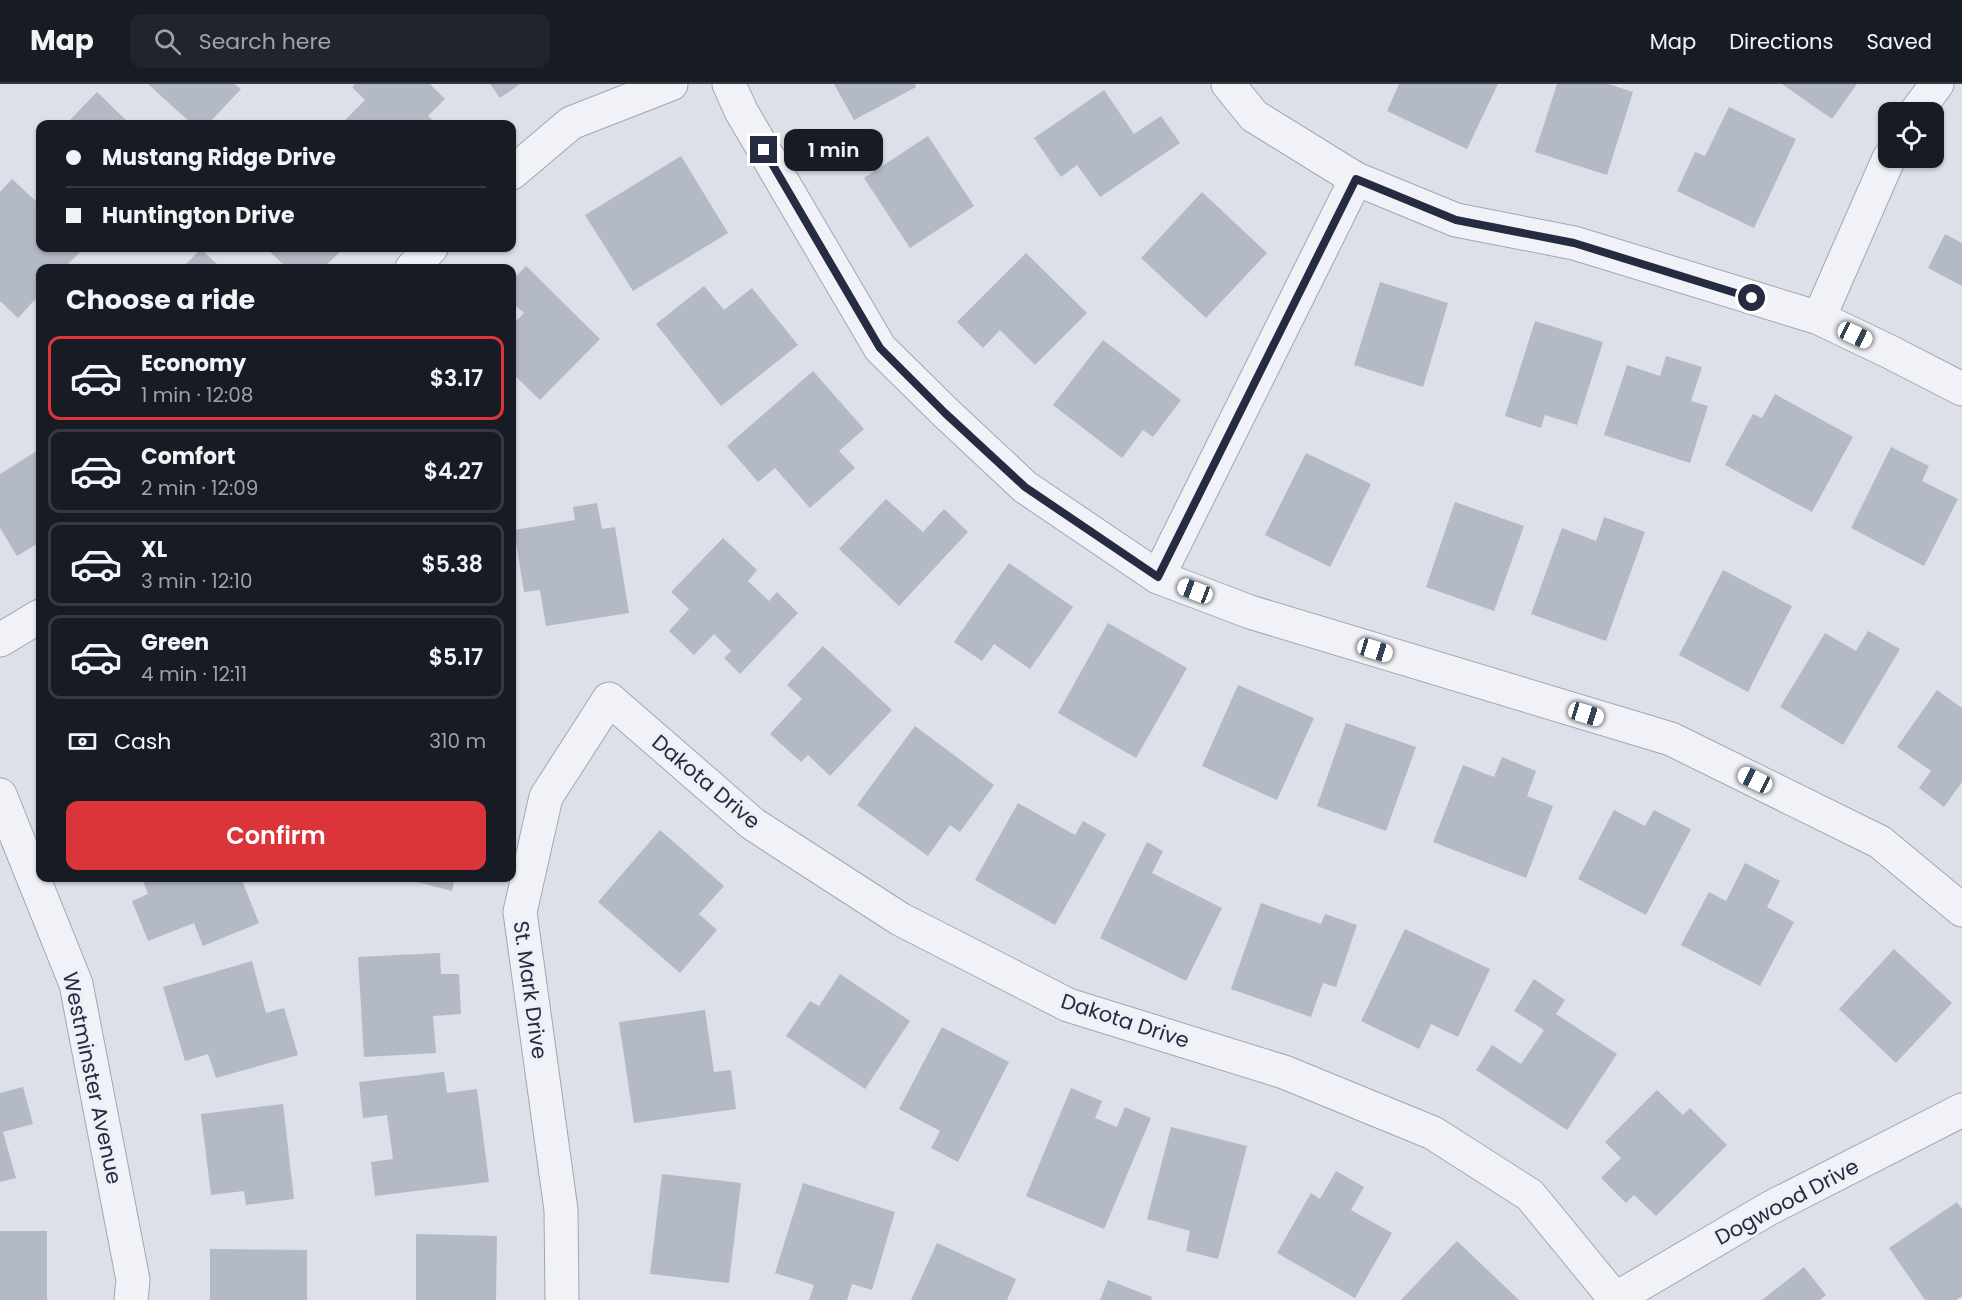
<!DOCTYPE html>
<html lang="en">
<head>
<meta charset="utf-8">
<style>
  :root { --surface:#171b24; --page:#20242c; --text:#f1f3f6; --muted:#9ea1a6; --line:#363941; --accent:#db353b }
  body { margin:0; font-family:Poppins,sans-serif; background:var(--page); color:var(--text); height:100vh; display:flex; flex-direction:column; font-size:22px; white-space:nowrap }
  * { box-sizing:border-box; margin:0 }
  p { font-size:20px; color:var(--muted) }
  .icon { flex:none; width:33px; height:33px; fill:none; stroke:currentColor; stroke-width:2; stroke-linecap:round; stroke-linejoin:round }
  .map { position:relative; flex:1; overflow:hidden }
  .sheet { position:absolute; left:36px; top:180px; width:480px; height:618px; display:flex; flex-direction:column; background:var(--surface); border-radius:12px; box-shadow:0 2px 4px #0004 }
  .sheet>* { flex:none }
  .hud { position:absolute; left:36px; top:36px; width:480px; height:132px; border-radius:12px; box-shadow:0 2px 4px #0004; display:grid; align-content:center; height:132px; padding:0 30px; background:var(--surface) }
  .buttons { position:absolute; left:1878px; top:18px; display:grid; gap:12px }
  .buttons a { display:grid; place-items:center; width:66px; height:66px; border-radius:12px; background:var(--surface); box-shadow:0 2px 4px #0004; font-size:30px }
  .end { position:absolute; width:27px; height:27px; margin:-14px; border:8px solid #252c41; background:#fff; box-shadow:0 0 0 3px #fff }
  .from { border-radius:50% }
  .bubble { position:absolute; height:42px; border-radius:12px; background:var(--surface); box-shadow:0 2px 4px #0004; font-size:20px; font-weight:600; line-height:42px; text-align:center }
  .car { position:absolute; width:18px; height:36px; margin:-18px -9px; border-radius:8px; box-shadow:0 0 4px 2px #0007; background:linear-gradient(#fff 24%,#345 0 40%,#fff 0 76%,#345 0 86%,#fff 0) }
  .hud b { display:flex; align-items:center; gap:21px; height:57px; font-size:22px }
  .hud b+b { border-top:2px solid var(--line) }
  .hud i { width:15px; height:15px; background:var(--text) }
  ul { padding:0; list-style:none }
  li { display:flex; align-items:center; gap:18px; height:84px; margin:0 12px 9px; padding:0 18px; border:3px solid var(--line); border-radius:12px }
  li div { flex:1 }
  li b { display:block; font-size:22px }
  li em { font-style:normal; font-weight:600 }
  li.selected { border-color:var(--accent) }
  li>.icon { width:54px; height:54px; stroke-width:1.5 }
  h2 { padding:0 30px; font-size:27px; line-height:72px }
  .pay { display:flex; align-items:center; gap:15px; height:66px; padding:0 30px; font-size:22px }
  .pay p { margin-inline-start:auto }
  .cta { display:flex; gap:12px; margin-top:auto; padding:12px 30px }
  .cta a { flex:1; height:69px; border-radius:12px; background:var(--accent); color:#fff; font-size:24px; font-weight:600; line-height:69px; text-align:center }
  header { display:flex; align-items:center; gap:36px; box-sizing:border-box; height:84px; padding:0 30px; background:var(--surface); border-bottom:2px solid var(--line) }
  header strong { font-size:28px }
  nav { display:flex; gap:33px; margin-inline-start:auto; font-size:21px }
  .search { width:420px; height:54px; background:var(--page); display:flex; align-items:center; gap:15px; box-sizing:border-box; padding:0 21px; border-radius:12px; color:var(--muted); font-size:22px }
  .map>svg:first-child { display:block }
  .building { fill:#b4b9c6 }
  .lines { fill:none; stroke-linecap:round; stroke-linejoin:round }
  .street-casing { stroke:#a2a6b3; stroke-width:35 }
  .street { stroke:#f0f2f7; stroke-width:33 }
  .route { stroke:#252c41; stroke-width:8 }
  .labels { text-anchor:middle; stroke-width:6; stroke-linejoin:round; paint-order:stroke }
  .street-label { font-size:21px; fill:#252c41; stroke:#edf0f6 }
</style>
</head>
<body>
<header>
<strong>Map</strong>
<div class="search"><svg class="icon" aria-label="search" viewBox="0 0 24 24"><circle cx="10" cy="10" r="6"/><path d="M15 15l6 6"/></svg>Search here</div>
<nav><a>Map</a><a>Directions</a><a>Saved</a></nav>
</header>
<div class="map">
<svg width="1962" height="1216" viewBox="0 0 1962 1216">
  <rect width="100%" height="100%" fill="#dde0e9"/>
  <g class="building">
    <polygon points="148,0 234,0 241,5 208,40 192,40"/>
    <polygon points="355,0 430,0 445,15 428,32 437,40 341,40 365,16 352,3"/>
    <polygon points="490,0 520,0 500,14"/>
    <polygon points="834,0 915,0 916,3 854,36"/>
    <polygon points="1399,0 1498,0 1467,65 1387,27"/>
    <polygon points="1557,0 1608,0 1633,8 1607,91 1535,68"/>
    <polygon points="1782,0 1857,0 1832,35"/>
    <polygon points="1104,6 1134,50 1161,32 1180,59 1100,113 1077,81 1061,93 1034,54"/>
    <polygon points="97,8 130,40 72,40 69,37"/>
    <polygon points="1729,23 1796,55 1754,144 1677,107 1695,68 1705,72"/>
    <polygon points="928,52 974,122 910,164 864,94"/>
    <polygon points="681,72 728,149 633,207 585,131"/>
    <polygon points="12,95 40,121 40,164 84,164 64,184 40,184 40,210 18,234 0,217 0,108"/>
    <polygon points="1202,108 1267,169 1206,234 1141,174"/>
    <polygon points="1945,150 1962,159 1962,202 1928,184"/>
    <polygon points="266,164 344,164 323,184 287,184"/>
    <polygon points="201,165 221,184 182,184"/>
    <polygon points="1026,169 1087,229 1035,281 1000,246 983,264 957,238"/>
    <polygon points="526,182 600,255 540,316 512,289 512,241 524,229 512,218 512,197"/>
    <polygon points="1380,198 1448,219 1423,303 1354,281"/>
    <polygon points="704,202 724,226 752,204 798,261 721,322 656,240"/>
    <polygon points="1535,237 1603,258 1577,341 1545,331 1541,344 1505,332"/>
    <polygon points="1103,256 1181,316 1153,353 1143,346 1122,374 1053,321"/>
    <polygon points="1666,272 1702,283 1691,317 1708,322 1690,379 1604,351 1627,281 1660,292"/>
    <polygon points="813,287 864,345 839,367 855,384 810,424 775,384 758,398 727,362"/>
    <polygon points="1775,310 1853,353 1812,428 1725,381 1753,330 1762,334"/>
    <polygon points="1891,363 1929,382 1922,397 1958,415 1924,482 1851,444"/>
    <polygon points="40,365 40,458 17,472 0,444 0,390"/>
    <polygon points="1306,369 1371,400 1330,483 1265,451"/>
    <polygon points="886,415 923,448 944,425 968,448 899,522 839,465"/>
    <polygon points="1455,418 1524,442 1494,527 1426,503"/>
    <polygon points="597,419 602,445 615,443 629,529 546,542 540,506 524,508 514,446 575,436 573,423"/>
    <polygon points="1604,433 1645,448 1606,557 1531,530 1562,444 1596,457"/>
    <polygon points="723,454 757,486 748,497 769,517 777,508 798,529 740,590 724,574 731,567 714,550 694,571 669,547 689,525 671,508"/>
    <polygon points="1009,479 1073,523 1030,585 994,560 982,577 954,558"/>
    <polygon points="1723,486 1792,522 1748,608 1679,571"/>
    <polygon points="1108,539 1187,584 1136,674 1058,629"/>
    <polygon points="1868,547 1900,565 1843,661 1780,623 1825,549 1856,567"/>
    <polygon points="823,562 892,626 830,692 808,671 801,678 770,650 802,615 787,601"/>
    <polygon points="1238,601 1314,634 1277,716 1202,682"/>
    <polygon points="1937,606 1962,624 1962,698 1944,723 1919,704 1931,687 1897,663"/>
    <polygon points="1346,639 1416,663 1386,747 1317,722"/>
    <polygon points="915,642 994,701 960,748 950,741 928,772 857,721"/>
    <polygon points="1502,673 1536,687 1527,712 1553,722 1526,794 1433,758 1463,681 1494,693"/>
    <polygon points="1018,719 1075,751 1083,737 1106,750 1055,841 975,796"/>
    <polygon points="1614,726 1645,742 1654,726 1691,745 1646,831 1578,795"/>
    <polygon points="660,746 724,802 699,830 717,846 680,889 598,818"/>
    <polygon points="1147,758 1163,767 1152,789 1222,824 1186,897 1100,854"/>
    <polygon points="1745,779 1780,797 1767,823 1794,838 1760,902 1681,861 1709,808 1726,817"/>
    <polygon points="142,794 241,794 259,839 203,862 194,839 148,857 132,817 148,810"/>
    <polygon points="402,794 455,794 452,807"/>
    <polygon points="1261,819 1321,840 1325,830 1357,841 1336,903 1323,899 1311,933 1231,905"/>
    <polygon points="1405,845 1490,885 1458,953 1431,940 1419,965 1361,937"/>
    <polygon points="1894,865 1952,919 1896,979 1839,925"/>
    <polygon points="440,869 441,890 459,890 461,930 433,932 436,969 364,973 358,873"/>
    <polygon points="252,877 266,929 284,924 298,971 216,994 208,970 185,977 163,903"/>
    <polygon points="840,890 910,937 865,1005 786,952 810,917 819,922"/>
    <polygon points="1534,895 1565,916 1556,930 1617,970 1567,1046 1476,986 1492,961 1521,980 1544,946 1514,927"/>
    <polygon points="705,926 714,988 731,986 736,1025 634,1039 619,938"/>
    <polygon points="942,943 1009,978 958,1078 931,1064 940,1047 899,1025"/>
    <polygon points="444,988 447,1009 477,1005 489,1098 375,1112 371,1078 393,1075 387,1031 363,1034 359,998"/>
    <polygon points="23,1003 33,1040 3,1048 16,1094 0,1098 0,1009"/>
    <polygon points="1071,1004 1102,1017 1095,1034 1117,1043 1125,1023 1151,1034 1104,1145 1026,1112"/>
    <polygon points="1657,1006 1683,1031 1690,1024 1727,1061 1656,1132 1634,1111 1626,1119 1601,1094 1621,1074 1605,1058"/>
    <polygon points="283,1020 294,1115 246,1121 244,1107 211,1111 201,1030"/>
    <polygon points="1171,1043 1247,1062 1218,1175 1186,1167 1190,1147 1147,1135"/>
    <polygon points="1336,1087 1364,1103 1351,1126 1392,1149 1355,1214 1277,1169 1311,1109 1320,1115"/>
    <polygon points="662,1090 741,1099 729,1199 650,1190"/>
    <polygon points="803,1099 895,1128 872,1206 852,1200 847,1216 809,1216 814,1201 775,1189"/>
    <polygon points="1957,1118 1962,1125 1962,1212 1956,1216 1925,1216 1889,1164"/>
    <rect x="0" y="1147" width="47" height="69"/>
    <polygon points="416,1150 497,1152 496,1216 416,1216"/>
    <polygon points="1457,1157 1519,1216 1401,1216"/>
    <polygon points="937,1159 1016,1195 1007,1216 911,1216"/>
    <polygon points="210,1165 307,1166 307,1216 210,1216"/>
    <polygon points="1804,1183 1826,1211 1820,1216 1762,1216"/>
    <polygon points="1108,1196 1152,1213 1151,1216 1100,1216"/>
  </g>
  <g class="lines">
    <defs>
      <g id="street">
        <polyline points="729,0 741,27 880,264 946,329 1025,403 1158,493 1250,528 1671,655 1880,758 1962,826"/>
        <polyline points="1228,0 1254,32 1356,95 1456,136 1574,159 1819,234 1890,268 1962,305"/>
        <polyline points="1916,28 1937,0"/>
        <polyline points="512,89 571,39 671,0"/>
        <polyline points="412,184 431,164"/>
        <polyline points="1819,234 1889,74"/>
        <polyline points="1158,493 1356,95"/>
        <polyline points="0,556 40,532"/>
        <polyline points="0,711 76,900 133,1196 131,1216"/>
        <polyline points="1615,1215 1770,1124 1962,1026"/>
        <polyline points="562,1216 561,1126 520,828 546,713 609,615 753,740 900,835 1068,921 1284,988 1433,1049 1530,1111 1616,1216"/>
      </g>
    </defs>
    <use href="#street" class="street-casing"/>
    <use href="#street" class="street"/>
  </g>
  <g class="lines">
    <polyline class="route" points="764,66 880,264 945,329 1025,403 1158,493 1356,95 1456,136 1574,159 1752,214"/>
  </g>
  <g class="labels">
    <g class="street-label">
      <text transform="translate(706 698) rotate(40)" y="7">Dakota Drive</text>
      <text transform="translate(530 906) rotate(82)" y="7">St. Mark Drive</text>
      <text transform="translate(1125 937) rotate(18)" y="7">Dakota Drive</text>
      <text transform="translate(92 994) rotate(78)" y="7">Westminster Avenue</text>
      <text transform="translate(1787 1118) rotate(-28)" y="7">Dogwood Drive</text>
    </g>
  </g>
</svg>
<div class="buttons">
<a><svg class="icon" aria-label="locate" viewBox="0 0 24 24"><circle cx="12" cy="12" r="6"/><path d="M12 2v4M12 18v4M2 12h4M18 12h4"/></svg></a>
</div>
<i class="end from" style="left:1752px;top:214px"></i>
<i class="end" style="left:764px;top:66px"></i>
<div class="bubble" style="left:784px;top:45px;width:99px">1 min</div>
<i class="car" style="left:1855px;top:251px;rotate:115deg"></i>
<i class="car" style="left:1195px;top:507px;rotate:291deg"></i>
<i class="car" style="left:1375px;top:566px;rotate:107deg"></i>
<i class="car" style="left:1586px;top:630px;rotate:107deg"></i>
<i class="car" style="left:1755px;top:696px;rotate:296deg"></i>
<div class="hud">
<b><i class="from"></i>Mustang Ridge Drive</b>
<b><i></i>Huntington Drive</b>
</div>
<section class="sheet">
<h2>Choose a ride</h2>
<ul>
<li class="selected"><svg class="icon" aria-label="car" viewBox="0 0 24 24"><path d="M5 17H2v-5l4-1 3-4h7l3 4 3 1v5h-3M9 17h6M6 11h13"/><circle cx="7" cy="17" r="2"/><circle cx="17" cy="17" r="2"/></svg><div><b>Economy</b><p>1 min · 12:08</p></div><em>$3.17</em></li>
<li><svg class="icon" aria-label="car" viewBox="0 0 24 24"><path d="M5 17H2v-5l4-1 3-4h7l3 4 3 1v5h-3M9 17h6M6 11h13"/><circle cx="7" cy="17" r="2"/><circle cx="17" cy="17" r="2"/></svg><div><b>Comfort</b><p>2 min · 12:09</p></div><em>$4.27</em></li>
<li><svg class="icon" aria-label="car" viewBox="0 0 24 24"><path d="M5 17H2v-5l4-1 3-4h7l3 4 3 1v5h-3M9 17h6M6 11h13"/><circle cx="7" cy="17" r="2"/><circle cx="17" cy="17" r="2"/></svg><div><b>XL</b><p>3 min · 12:10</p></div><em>$5.38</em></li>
<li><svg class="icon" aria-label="car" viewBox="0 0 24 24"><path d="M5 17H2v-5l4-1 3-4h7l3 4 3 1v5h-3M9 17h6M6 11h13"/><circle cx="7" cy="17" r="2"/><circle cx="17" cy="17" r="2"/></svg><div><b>Green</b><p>4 min · 12:11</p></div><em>$5.17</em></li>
</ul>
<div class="pay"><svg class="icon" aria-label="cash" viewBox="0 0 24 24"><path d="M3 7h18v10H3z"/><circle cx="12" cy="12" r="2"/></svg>Cash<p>310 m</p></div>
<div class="cta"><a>Confirm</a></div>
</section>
</div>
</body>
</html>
